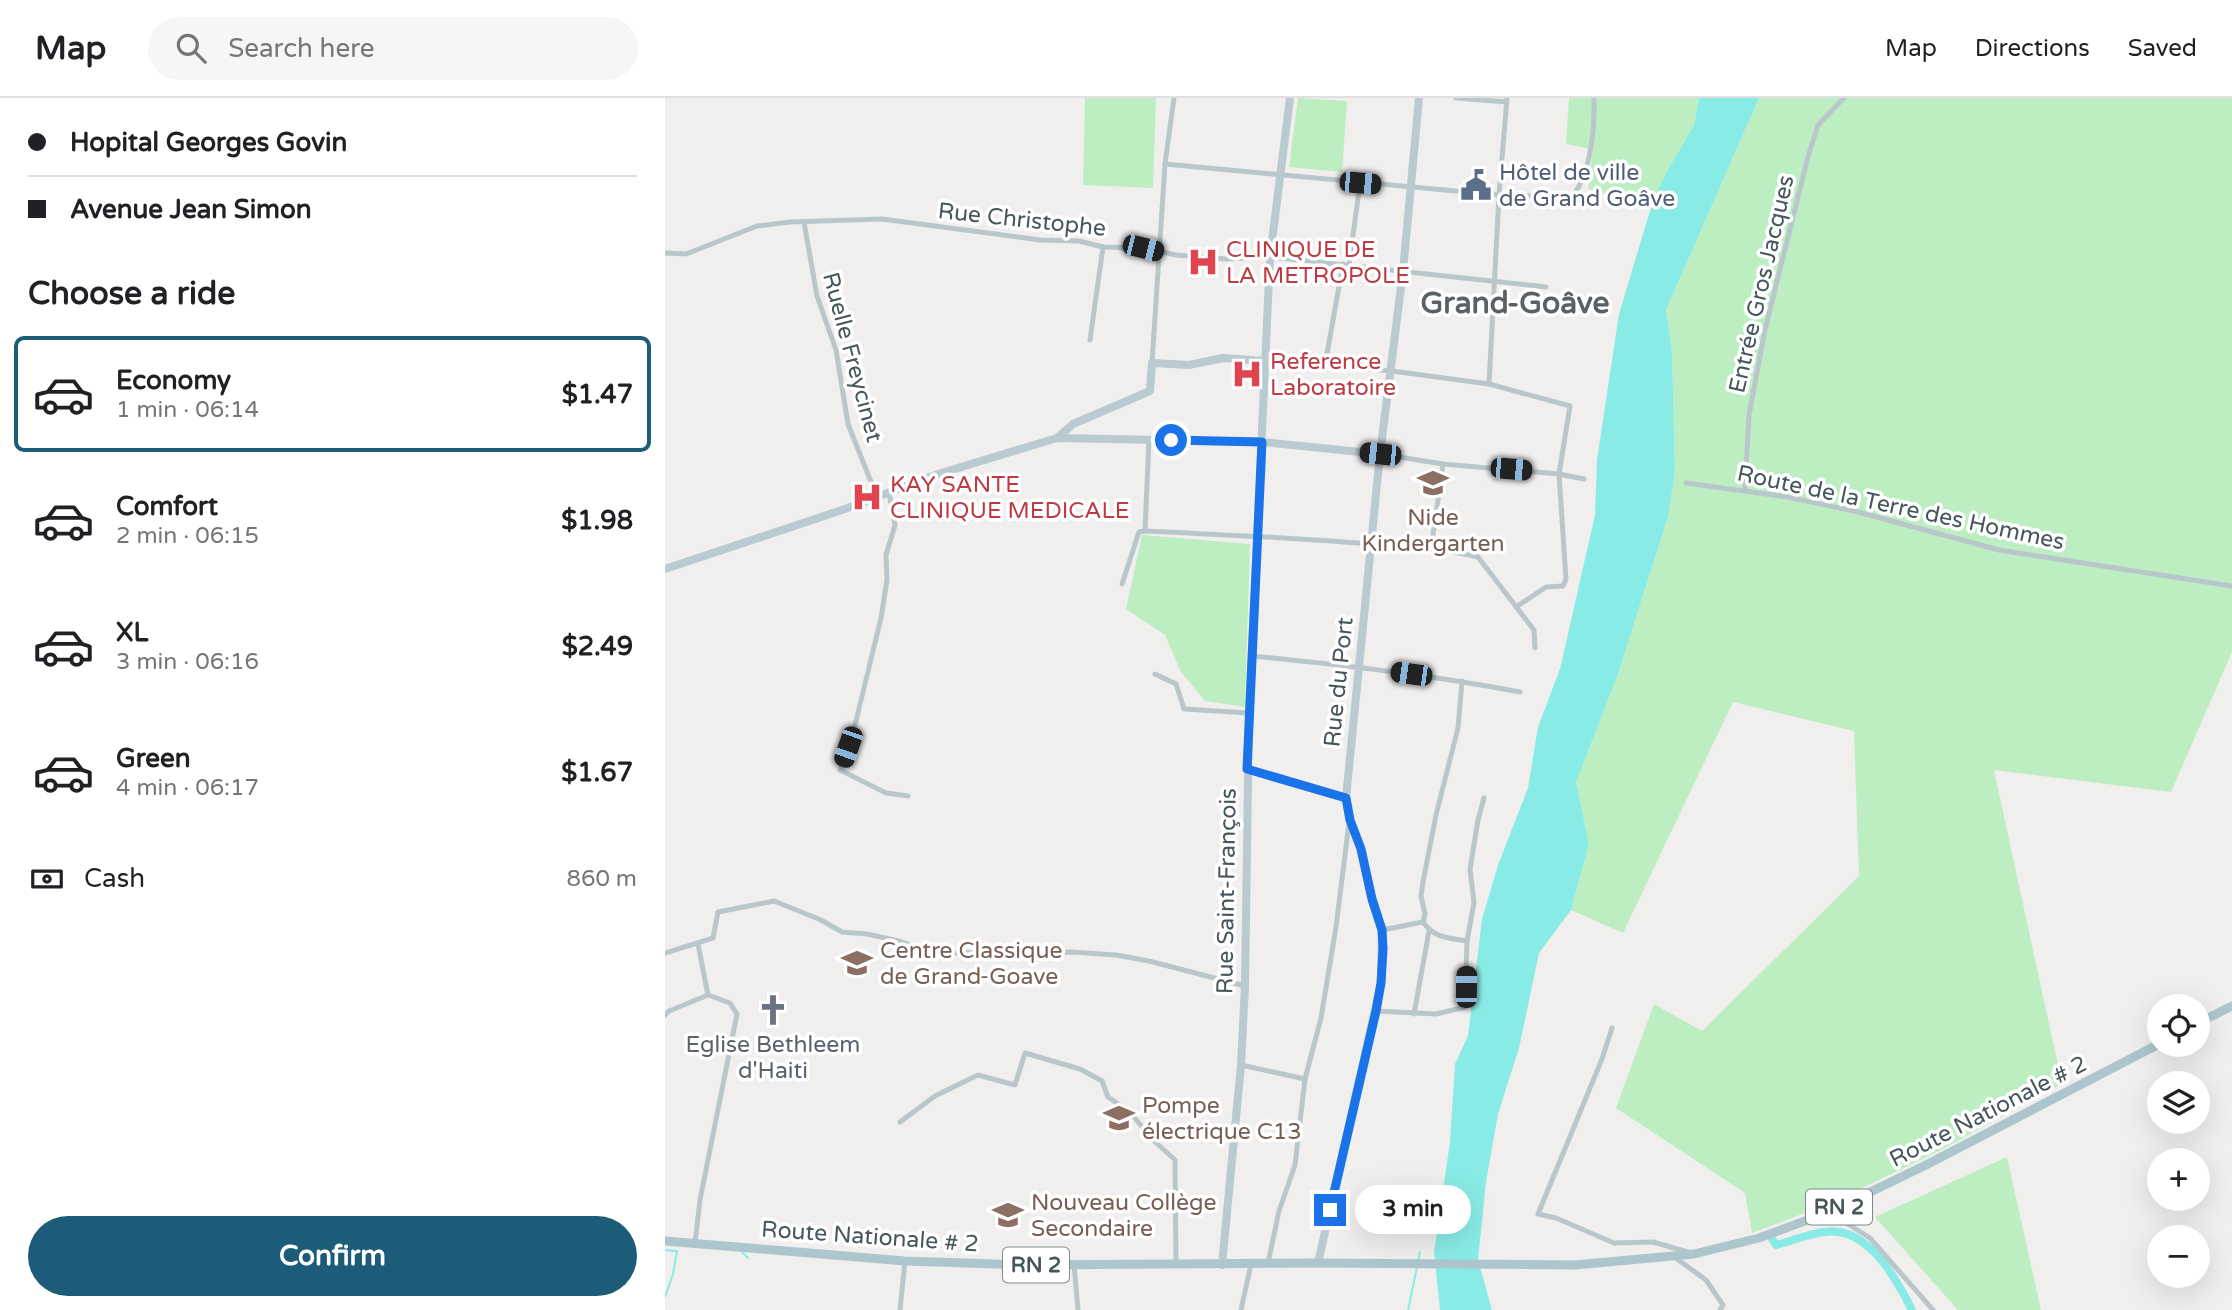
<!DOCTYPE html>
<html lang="en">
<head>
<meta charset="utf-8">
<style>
  :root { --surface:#fff; --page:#f6f6f6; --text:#202124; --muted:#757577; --line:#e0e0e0; --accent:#1d5c78 }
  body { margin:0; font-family:"Varela Round",sans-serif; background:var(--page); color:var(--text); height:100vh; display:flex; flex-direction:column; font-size:26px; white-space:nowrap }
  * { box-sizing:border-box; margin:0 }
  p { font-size:23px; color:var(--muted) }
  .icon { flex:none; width:38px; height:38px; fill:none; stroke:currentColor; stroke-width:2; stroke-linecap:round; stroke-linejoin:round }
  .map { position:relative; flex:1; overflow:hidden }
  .panel { display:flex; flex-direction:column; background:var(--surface); width:665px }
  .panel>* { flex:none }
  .hud { display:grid; align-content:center; height:154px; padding:0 28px; background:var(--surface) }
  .controls { position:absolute; left:1482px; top:896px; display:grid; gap:14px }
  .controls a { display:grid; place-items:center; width:63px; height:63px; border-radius:50%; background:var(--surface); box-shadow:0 7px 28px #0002; font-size:35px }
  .end { position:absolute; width:32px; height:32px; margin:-16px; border:9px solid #1a73e8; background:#fff; box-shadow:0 0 0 4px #fff }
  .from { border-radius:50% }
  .bubble { position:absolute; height:49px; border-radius:24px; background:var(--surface); box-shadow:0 7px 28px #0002; font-size:23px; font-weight:800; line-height:49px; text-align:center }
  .car { position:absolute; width:21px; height:42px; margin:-21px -10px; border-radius:9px; box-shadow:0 0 5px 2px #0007; background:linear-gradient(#222 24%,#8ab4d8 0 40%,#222 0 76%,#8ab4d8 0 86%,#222 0) }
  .hud b { display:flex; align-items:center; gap:24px; height:66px; font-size:26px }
  .hud b+b { border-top:2px solid var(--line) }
  .hud i { width:18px; height:18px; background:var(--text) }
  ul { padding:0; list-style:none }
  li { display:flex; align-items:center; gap:21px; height:116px; margin:0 14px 10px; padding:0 14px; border:4px solid transparent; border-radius:10px }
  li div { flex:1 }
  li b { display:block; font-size:26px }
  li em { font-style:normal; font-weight:800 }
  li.active { border-color:var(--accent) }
  li>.icon { width:63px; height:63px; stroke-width:1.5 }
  h2 { padding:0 28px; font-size:32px; line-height:84px }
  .pay { display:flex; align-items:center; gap:18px; height:77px; padding:0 28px; font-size:26px }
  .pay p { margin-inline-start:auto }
  .primary-button { display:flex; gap:14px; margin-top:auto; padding:14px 28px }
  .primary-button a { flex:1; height:80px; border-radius:42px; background:var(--accent); color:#fff; font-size:28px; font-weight:800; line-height:80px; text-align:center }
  header { display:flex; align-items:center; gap:42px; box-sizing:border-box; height:98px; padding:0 35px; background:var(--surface); border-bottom:2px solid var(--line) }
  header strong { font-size:33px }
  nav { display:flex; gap:38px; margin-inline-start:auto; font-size:24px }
  .search { width:490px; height:63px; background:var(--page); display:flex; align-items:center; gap:18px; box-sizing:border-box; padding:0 24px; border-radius:38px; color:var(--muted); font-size:26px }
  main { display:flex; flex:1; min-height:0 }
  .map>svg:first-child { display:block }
  .green { fill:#bceec2 }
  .water { fill:#89ebe5 }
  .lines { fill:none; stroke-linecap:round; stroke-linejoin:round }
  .stream { stroke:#89ebe5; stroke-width:2 }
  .canal { stroke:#89ebe5; stroke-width:8 }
  .street { stroke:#b9c7cb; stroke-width:5 }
  .secondary { stroke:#b9cad0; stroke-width:8 }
  .primary { stroke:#adc6cd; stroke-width:9 }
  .route { stroke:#1a73e8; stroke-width:9 }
  .labels { text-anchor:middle; stroke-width:7; stroke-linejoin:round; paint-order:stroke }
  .shield { fill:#fff; stroke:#7e898c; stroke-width:2 }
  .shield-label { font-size:21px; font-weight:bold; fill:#46575b }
  .service-label { font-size:23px; fill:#4e5e75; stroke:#fff; text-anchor:start }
  .street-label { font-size:23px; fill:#46575b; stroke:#fff }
  .health-label { font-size:23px; fill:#be3a42; stroke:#fff; text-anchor:start }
  .education-label { font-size:23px; fill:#785e54; stroke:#fff; text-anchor:start }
  .worship-label { font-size:23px; fill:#5b616d; stroke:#fff }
  .district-label { font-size:30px; font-weight:bold; fill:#5a6063; stroke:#fff }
</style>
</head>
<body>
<header>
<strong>Map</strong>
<div class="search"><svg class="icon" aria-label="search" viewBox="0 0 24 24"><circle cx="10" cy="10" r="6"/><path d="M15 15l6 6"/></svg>Search here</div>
<nav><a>Map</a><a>Directions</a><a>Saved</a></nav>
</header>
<main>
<section class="panel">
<div class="hud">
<b><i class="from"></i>Hopital Georges Govin</b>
<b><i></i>Avenue Jean Simon</b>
</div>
<h2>Choose a ride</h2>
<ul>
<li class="active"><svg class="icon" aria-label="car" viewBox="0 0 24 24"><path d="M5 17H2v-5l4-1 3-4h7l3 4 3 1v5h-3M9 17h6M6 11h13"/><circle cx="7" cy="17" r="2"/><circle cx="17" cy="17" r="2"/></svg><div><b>Economy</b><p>1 min · 06:14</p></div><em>$1.47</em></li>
<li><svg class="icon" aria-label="car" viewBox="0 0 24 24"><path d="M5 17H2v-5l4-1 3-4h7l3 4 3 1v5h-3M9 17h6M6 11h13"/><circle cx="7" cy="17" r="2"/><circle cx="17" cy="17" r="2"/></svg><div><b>Comfort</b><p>2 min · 06:15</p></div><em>$1.98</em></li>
<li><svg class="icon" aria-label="car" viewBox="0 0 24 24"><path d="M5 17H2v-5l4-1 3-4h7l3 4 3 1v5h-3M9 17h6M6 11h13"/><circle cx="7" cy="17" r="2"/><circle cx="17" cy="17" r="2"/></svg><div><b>XL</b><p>3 min · 06:16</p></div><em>$2.49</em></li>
<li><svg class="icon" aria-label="car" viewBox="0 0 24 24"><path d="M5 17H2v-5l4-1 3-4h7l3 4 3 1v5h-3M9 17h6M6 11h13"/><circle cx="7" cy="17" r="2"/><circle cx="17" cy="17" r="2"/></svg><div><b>Green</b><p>4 min · 06:17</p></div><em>$1.67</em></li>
</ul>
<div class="pay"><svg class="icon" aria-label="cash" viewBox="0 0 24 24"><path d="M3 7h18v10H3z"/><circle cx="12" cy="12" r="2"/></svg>Cash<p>860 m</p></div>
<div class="primary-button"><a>Confirm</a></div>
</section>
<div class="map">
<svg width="1567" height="1212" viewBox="0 0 1567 1212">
  <rect width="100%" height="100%" fill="#f1eeee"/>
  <g class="green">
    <polygon points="420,0 491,0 488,90 418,87"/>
    <polygon points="633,0 682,3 677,74 624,69"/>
    <polygon points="904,0 1034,0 1029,27 1001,75 987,106 923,91 928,51 901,46"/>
    <polygon points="1094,0 1567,0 1567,554 1506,694 1329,672 1397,986 1276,1052 1166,1105 1087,1135 1080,1095 951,1010 989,906 1037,933 1194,778 1189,633 1068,604 958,835 906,812 924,746 911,684 952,579 1003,419 1010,374 1007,254 1001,212"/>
    <polygon points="477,437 585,446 580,609 540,603 516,574 500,537 461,511"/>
    <polygon points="1342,1059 1376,1212 1293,1212 1210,1119"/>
  </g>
  <polygon class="water" points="1034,0 1094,0 1001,212 1007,254 1010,374 1003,419 952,579 911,684 924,746 906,812 874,855 854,950 833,1016 821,1084 813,1162 827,1212 775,1212 769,1154 785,1044 790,966 803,938 817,821 833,767 863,690 873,629 895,571 930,417 932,362 954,216 987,106 1001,75 1029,27"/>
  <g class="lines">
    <g class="stream">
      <polyline points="0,1152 12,1153 8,1176 0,1199"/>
      <polyline points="77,1154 83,1160"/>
      <polyline points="753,1164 755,1154"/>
      <polyline points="743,1212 752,1169"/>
    </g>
    <path class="canal" d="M1107,1141l4,6c16,-4 32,-11 48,-13 43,-7 72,46 88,78"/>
    <g class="street">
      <polyline points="791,0 842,4"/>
      <path d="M500,66l334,31 72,2c20,-20 24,-71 23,-99"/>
      <polyline points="139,124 152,198 171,252 183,326 212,399"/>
      <polyline points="0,155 21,156 92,128 125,124 217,121 375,142 414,143 438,149 478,150 511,157 561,161 605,159 881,189"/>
      <polyline points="684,167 695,85"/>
      <polyline points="425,242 438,149"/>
      <polyline points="600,263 727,273 824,286 905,308 894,376 901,481 898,488 881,489 851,509"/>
      <polyline points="487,265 500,66 509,0"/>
      <polyline points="660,267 678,166"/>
      <polyline points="824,286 834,97 842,0"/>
      <polyline points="715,356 778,366 894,376 919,381"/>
      <polyline points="1021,385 1123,399 1193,414 1334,452 1567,488"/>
      <polyline points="1080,392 1084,317 1100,232 1143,59 1153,27 1179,0"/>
      <polyline points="224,395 230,427 221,457 222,482 216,520 190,627 175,672 221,695 243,698"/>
      <path d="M480,433c66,3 133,6 199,11 45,3 90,5 134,15l56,73 1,18"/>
      <polyline points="766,451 778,366"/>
      <polyline points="457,486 474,434 480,433 484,341"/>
      <path d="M587,558c90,9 179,19 268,36"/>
      <polyline points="490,576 511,586 519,611 584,615"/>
      <polyline points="582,671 681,700"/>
      <polyline points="758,824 760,816 756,798 758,784 771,717 793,630 797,583"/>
      <path d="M717,832l41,-8c11,16 25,16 44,19"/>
      <polyline points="0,855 48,840 53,814 109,803 156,822 177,834 202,836 234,843 270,855 406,854 451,857 484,863 580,888"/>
      <polyline points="711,913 771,916 800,909 802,843 809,805 805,771 813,722 819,700"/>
      <polyline points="749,916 764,833"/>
      <polyline points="0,917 4,913 43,897"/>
      <polyline points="947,930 937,961 873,1116 891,1120 949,1145 988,1144 1023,1154"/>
      <polyline points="576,967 640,981"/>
      <polyline points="235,1024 270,998 313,977 350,987 360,955 415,971 437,983 443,999 465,1014 486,1040 510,1062 511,1167"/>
      <polyline points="1164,1114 1205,1140 1268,1212"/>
      <polyline points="30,1145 35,1102 72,916 65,905 43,897 33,846"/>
      <polyline points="1008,1158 1041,1182 1058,1207 1055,1212"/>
      <polyline points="603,1165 614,1113 630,1067 640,981 656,920 671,829 684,725"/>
      <polyline points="409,1167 413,1212"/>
      <polyline points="235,1212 240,1163"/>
      <polyline points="576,1212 586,1166"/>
    </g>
    <g class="secondary">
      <polyline points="392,340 408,326 485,293 487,265 524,267 558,260 600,263"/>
      <polyline points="0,471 180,411 273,376 392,340 597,344 715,356"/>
      <polyline points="653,1165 716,885 717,832 707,801 696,751 685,722 681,700 715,356 738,173 754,0"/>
      <polyline points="557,1167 576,967 580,888 584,615 605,159 625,0"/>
    </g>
    <g class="primary">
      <polyline points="1533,925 1567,908"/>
      <polyline points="0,1143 240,1163 364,1167 653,1165 910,1167 1029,1156 1094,1140 1164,1114 1259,1068 1494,946"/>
    </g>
  </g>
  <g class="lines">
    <polyline class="route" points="506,342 597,344 582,671 681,700 685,722 696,751 707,801 717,832 718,851 716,885 711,913 665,1112"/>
  </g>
  <defs>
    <symbol id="civic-bare" viewBox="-9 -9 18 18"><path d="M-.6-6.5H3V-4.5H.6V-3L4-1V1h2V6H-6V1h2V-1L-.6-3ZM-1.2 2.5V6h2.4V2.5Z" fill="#5c6f8a" stroke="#fff" stroke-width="2.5" paint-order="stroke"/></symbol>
    <symbol id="hospital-bare" viewBox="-9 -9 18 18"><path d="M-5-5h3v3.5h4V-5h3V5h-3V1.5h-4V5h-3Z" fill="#e0444e" stroke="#fff" stroke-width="2.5" paint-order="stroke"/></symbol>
    <symbol id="school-bare" viewBox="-9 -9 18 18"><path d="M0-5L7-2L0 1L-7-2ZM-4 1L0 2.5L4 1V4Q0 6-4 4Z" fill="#8d6e63" stroke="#fff" stroke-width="2.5" paint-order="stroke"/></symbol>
    <symbol id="university-bare" viewBox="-9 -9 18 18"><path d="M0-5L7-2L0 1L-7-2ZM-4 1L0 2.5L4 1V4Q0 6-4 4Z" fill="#8d6e63" stroke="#fff" stroke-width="2.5" paint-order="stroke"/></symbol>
    <symbol id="church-bare" viewBox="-9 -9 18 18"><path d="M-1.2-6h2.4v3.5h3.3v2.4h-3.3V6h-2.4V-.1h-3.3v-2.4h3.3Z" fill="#6b7280" stroke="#fff" stroke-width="2.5" paint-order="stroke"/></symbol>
  </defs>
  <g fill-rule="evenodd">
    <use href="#civic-bare" x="789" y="65" width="44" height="44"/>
    <use href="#hospital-bare" x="516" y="142" width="44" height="44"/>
    <use href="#hospital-bare" x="560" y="254" width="44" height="44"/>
    <use href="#school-bare" x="746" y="363" width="44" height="44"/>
    <use href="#hospital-bare" x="180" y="377" width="44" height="44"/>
    <use href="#university-bare" x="170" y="843" width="44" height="44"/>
    <use href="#church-bare" x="86" y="890" width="44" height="44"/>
    <use href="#school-bare" x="432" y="998" width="44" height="44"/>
    <use href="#school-bare" x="321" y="1095" width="44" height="44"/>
  </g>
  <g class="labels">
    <g class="shield">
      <rect x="1141" y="1091.5" width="66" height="35" rx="5"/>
      <rect x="338" y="1149.5" width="66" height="35" rx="5"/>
    </g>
    <g class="shield-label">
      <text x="1174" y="1116">RN 2</text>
      <text x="371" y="1174">RN 2</text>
    </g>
    <g class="service-label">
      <text x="834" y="82">Hôtel de ville<tspan x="834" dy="26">de Grand Goâve</tspan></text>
    </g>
    <g class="street-label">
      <text transform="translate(357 121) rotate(6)" y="8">Rue Christophe</text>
      <text transform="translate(1096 186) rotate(-77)" y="8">Entrée Gros Jacques</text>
      <text transform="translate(188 259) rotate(75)" y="8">Ruelle Freycinet</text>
      <text transform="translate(1236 409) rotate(12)" y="8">Route de la Terre des Hommes</text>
      <text transform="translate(673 584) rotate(-84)" y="8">Rue du Port</text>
      <text transform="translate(561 793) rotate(-89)" y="8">Rue Saint-François</text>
      <text transform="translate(1323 1013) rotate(-27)" y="8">Route Nationale # 2</text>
      <text transform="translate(205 1138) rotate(4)" y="8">Route Nationale # 2</text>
    </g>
    <g class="health-label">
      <text x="561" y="159">CLINIQUE DE<tspan x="561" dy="26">LA METROPOLE</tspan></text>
      <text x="605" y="271">Reference<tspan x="605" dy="26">Laboratoire</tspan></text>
      <text x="225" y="394">KAY SANTE<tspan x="225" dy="26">CLINIQUE MEDICALE</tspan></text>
    </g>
    <g class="education-label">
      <text x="768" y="427" text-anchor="middle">Nide<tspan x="768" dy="26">Kindergarten</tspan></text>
      <text x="215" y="860">Centre Classique<tspan x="215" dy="26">de Grand-Goave</tspan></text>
      <text x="477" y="1015">Pompe<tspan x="477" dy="26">électrique C13</tspan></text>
      <text x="366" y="1112">Nouveau Collège<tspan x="366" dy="26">Secondaire</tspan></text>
    </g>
    <g class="worship-label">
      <text x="108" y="954">Eglise Bethleem<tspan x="108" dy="26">d'Haiti</tspan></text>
    </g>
    <g class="district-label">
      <text x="850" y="215">Grand-Goâve</text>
    </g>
  </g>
</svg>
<div class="controls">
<a><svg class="icon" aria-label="locate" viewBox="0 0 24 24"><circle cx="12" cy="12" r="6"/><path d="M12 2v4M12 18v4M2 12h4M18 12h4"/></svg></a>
<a><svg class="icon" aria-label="layers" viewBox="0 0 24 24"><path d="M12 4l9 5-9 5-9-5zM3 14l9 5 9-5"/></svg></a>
<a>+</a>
<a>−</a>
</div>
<i class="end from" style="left:506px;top:342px"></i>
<i class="end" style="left:665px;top:1112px"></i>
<div class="bubble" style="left:690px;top:1087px;width:116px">3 min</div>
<i class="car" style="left:695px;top:85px;rotate:95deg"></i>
<i class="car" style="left:478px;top:150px;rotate:104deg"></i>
<i class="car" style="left:715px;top:356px;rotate:276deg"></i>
<i class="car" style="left:846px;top:371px;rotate:95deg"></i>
<i class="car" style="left:746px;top:576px;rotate:278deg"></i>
<i class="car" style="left:183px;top:649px;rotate:199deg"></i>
<i class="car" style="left:801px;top:889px;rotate:1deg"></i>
</div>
</main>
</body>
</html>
